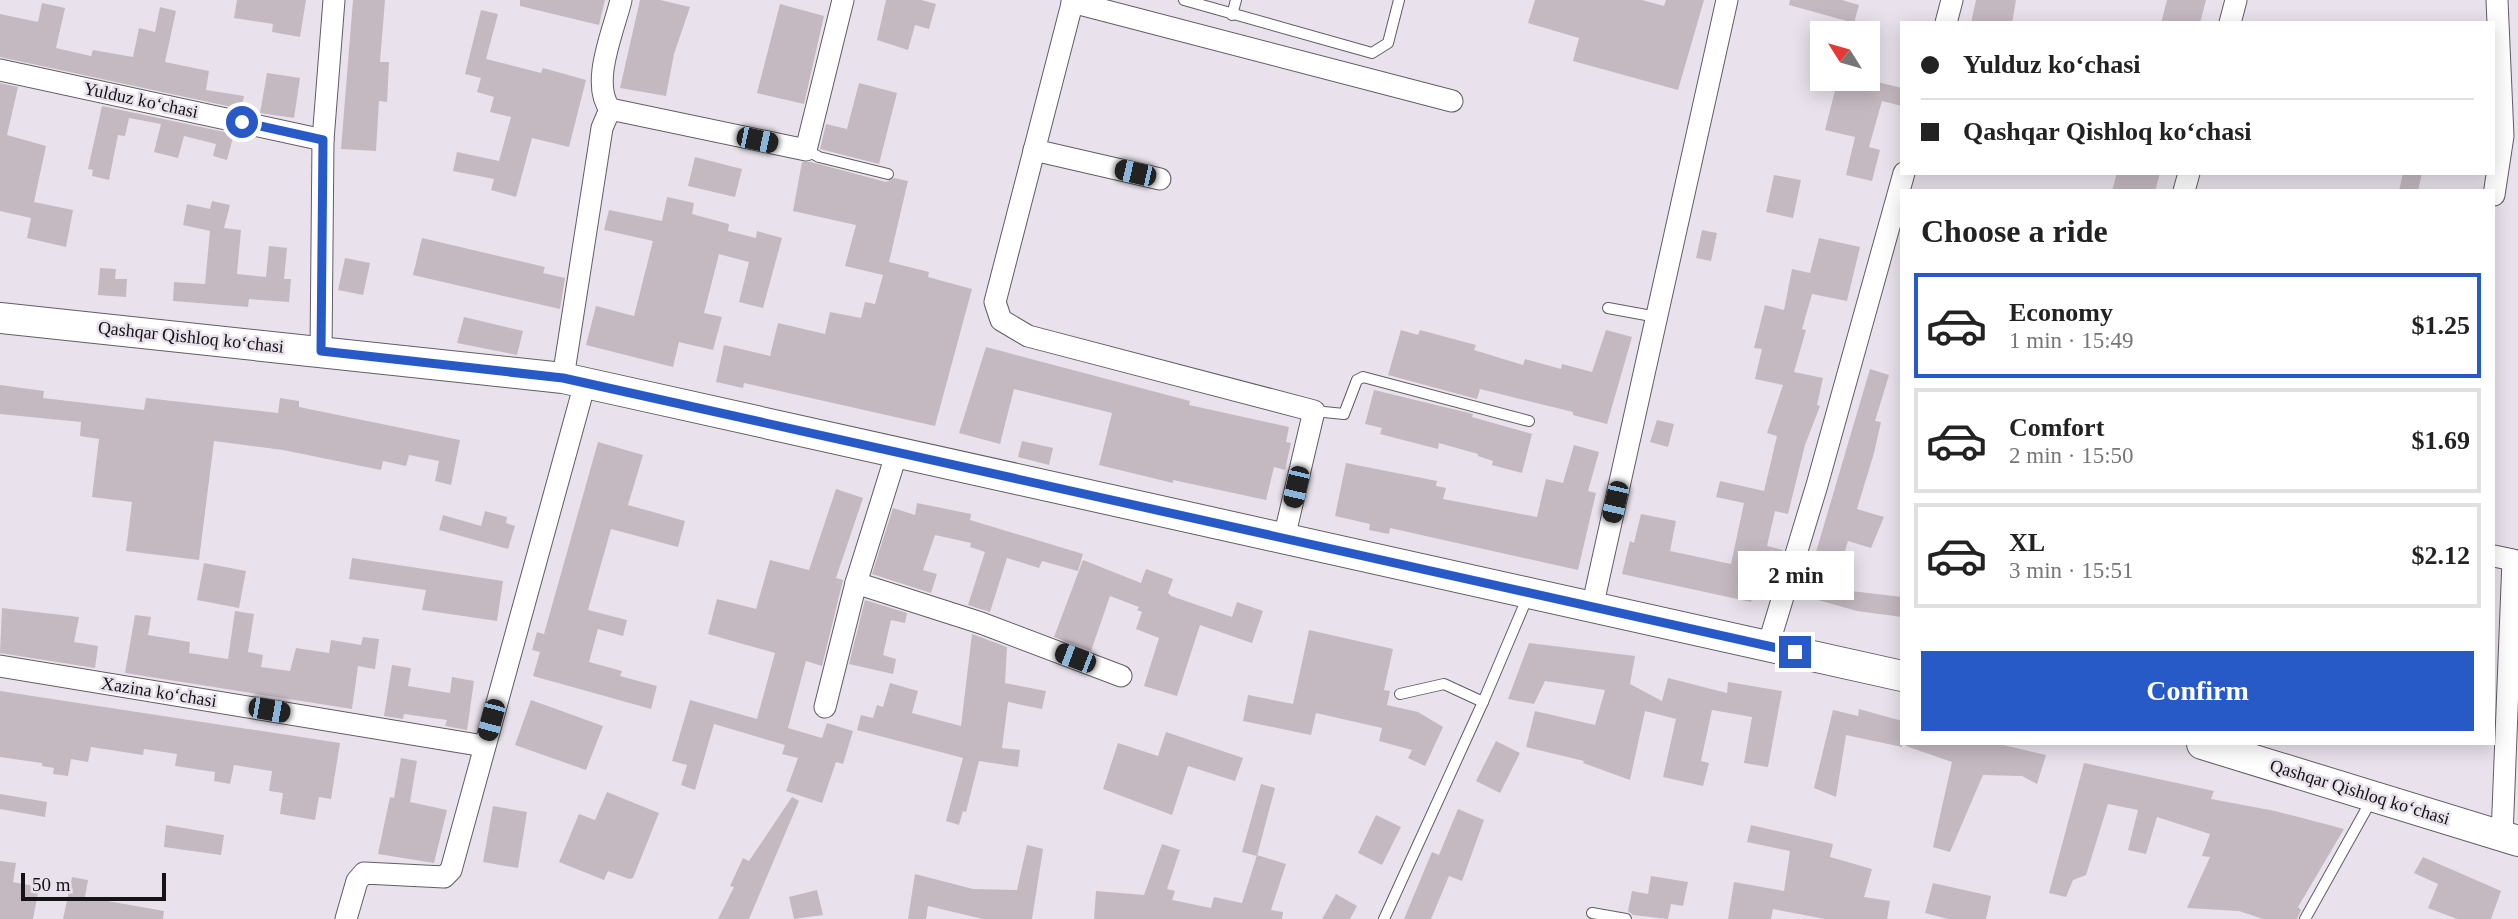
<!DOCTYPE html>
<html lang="en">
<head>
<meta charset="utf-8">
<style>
  :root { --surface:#fff; --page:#f6f6f6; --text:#222; --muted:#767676; --line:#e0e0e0; --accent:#2759c7 }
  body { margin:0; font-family:Georgia,serif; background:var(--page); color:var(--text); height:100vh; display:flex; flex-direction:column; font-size:26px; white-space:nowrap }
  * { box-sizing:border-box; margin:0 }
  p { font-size:23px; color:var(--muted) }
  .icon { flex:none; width:38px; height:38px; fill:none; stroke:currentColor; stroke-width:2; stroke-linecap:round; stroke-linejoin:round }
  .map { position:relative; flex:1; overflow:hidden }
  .drawer { position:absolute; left:1900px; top:189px; width:595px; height:556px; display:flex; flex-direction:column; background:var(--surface); border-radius:0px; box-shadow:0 4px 18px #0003 }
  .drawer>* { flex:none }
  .guide { position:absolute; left:1900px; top:21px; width:595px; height:154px; border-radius:0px; box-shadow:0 4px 18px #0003; display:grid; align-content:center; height:154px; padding:0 21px; background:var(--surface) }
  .needle { width:46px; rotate:307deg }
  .fabs { position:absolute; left:1810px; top:21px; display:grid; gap:14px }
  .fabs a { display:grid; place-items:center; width:70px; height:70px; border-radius:0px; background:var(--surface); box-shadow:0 4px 18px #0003; font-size:35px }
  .scale { position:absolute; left:21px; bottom:18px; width:145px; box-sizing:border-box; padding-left:7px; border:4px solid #151316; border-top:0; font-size:19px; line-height:24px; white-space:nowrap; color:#151316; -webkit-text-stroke:5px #e9e2ec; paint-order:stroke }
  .end { position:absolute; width:32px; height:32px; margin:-16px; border:9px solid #2759c7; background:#fff; box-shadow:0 0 0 4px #fff }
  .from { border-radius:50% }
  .bubble { position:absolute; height:49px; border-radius:0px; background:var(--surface); box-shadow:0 4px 18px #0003; font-size:23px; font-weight:700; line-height:49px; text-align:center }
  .car { position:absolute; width:21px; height:42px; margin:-21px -10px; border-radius:9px; box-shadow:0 0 5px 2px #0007; background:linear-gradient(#222 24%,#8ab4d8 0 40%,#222 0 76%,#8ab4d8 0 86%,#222 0) }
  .guide b { display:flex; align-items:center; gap:24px; height:66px; font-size:26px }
  .guide b+b { border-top:2px solid var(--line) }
  .guide i { width:18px; height:18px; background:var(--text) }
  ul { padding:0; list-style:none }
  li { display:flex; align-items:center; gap:21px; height:105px; margin:0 14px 10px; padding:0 7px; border:4px solid var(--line); border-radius:0px }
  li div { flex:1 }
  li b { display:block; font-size:26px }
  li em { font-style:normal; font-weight:700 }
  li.selected { border-color:var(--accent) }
  li>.icon { width:63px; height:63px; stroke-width:1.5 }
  h2 { padding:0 21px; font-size:32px; line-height:84px }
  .button { display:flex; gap:14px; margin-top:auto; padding:14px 21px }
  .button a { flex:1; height:80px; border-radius:0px; background:var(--accent); color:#fff; font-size:28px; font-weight:700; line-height:80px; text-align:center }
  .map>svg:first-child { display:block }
  .building { fill:#c4b9c0 }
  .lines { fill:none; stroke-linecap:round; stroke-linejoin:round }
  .service-casing { stroke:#625c65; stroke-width:12 }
  .minor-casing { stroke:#625c65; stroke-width:23 }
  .secondary-casing { stroke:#625c65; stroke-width:32 }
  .service { stroke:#fff; stroke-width:10 }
  .minor { stroke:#fff; stroke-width:21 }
  .secondary { stroke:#fff; stroke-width:30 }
  .route { stroke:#2759c7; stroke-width:9 }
  .labels { text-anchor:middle; stroke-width:5; stroke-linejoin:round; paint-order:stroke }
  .street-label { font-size:18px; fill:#151316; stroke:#e9e2ec }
</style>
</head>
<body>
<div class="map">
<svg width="2518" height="919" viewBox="0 0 2518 919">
  <rect width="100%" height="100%" fill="#e9e2ec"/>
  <g class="building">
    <polygon points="237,0 306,0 300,37 272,32 273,24 234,18"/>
    <polygon points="353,0 385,0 380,62 389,62 387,102 379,101 376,151 341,149"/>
    <polygon points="520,0 605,0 599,25 520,6"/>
    <polygon points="640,0 660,0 690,7 674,54 666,96 620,88"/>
    <polygon points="886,0 921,0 936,4 929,29 915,25 908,50 877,40"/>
    <polygon points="1535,0 1642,0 1664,6 1666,0 1704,0 1678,90 1573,61 1579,38 1528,23"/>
    <polygon points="1790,0 1842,0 1859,5 1854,23 1789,5"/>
    <polygon points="1976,0 2016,0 2012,23 1971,23"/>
    <polygon points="2167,0 2206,0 2200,23 2161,23"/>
    <polygon points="42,3 65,8 56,48 91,56 93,50 133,57 139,28 155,32 160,7 176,11 165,62 209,71 206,90 244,96 241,109 0,57 0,14 38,22"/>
    <polygon points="780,4 824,16 804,104 757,93"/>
    <polygon points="481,10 498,14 486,59 541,73 543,68 586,80 569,147 532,138 516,197 491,190 494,179 453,171 457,152 499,161 511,117 490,112 494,97 477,92 481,78 465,74"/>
    <polygon points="267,73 300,78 294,118 260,113"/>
    <polygon points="1838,79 1865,79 1902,88 1902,106 1882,101 1869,147 1880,150 1872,181 1846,175 1855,137 1825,130"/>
    <polygon points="0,83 18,87 7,135 46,146 34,202 73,210 66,247 27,238 31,218 0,211"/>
    <polygon points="859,83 897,93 879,164 820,149 826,124 847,129"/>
    <polygon points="102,106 234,134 227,160 213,156 216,144 184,136 178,158 154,152 161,124 129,118 125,136 118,135 109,180 92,176 93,170 88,169"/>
    <polygon points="695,157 742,169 735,197 688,186"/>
    <polygon points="802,162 811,162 886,182 894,178 908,181 889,262 929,272 928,277 972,289 935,426 744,383 743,388 716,382 724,345 770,356 778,323 825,334 830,312 861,318 865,302 875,304 883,275 845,266 856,225 793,211"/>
    <polygon points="2117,173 2160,173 2155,191 2112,191"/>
    <polygon points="2403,173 2422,173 2418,191 2399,191"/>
    <polygon points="1774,175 1801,180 1793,218 1766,212"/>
    <polygon points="667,197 694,203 692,214 729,224 728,231 756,238 757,231 782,238 763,308 739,302 749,262 719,254 704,313 722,317 713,350 679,342 673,367 586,345 596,306 634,316 653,241 604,230 609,210 662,221"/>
    <polygon points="212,201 230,205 224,228 241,230 237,274 266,277 269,246 287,248 284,279 291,279 289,302 249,299 248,307 173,301 174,282 205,284 210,231 183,225 187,204 210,209"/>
    <polygon points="1702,230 1717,233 1711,261 1696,258"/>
    <polygon points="422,238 545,267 543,273 565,278 560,309 413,275"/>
    <polygon points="1819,238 1860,247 1847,301 1812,294 1802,329 1806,330 1794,372 1823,378 1817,405 1820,406 1805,445 1788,514 1775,511 1767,546 1783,550 1771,591 1755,587 1751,602 1622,574 1630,541 1634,543 1641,514 1676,521 1670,551 1731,564 1744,503 1716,497 1720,481 1764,491 1777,436 1767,433 1783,385 1755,379 1762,349 1754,348 1765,305 1784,310 1792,269 1810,273"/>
    <polygon points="345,258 370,263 363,295 338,290"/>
    <polygon points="100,268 116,269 115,279 127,279 126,297 98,295"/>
    <polygon points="464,317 523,331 517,355 457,343"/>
    <polygon points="1401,330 1418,335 1420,330 1476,345 1474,350 1523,365 1525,359 1561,369 1562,364 1592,372 1606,330 1632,337 1607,424 1573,415 1573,412 1480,389 1477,399 1388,375"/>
    <polygon points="986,347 1190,401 1189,405 1289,427 1286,442 1291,443 1285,470 1274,467 1266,500 1173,480 1173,483 1099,465 1112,413 1014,389 1000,444 959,433"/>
    <polygon points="1870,369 1889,375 1875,421 1881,422 1874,453 1857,509 1884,517 1871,548 1848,541 1834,589 1902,597 1902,617 1857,611 1797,594 1800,585 1806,586"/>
    <polygon points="0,385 44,391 43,398 144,410 146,398 278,413 280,398 299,401 299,407 460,440 451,485 435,481 439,461 409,455 406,466 383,461 381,470 283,450 214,441 199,560 126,551 132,502 92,497 99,439 80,436 81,422 0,414"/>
    <polygon points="1374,390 1473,414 1472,417 1532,434 1522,473 1492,465 1493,461 1478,456 1478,454 1439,443 1438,449 1380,434 1382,428 1365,424"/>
    <polygon points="1657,420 1674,424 1668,447 1650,442"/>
    <polygon points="1022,441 1053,448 1049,465 1018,457"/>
    <polygon points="598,442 643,455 628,505 685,521 678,547 611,529 588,610 627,620 623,636 598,629 589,662 622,671 620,676 657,686 651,709 533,676 540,652 532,650 537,632 544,634"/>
    <polygon points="1574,445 1599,452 1588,491 1596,493 1578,570 1390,528 1389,534 1369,530 1370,524 1335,516 1346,463 1437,481 1436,486 1446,488 1443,499 1537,517 1546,479 1563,483"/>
    <polygon points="836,489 863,498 836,578 843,580 822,666 806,661 788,728 822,738 827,723 853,731 843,764 836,762 822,803 786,791 798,758 782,754 785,745 714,724 695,790 681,785 687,765 672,761 690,700 757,719 775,653 708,634 717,599 756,609 770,560 809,570"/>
    <polygon points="917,503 971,514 970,520 1083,554 1078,571 1042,561 1039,568 1007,558 990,612 968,605 985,552 970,547 971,543 935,535 923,570 937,574 931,593 872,574 893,508 915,515"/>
    <polygon points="485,511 507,517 506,523 515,526 508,549 439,530 443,515 481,526"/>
    <polygon points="352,558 503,581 497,621 422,610 426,590 349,579"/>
    <polygon points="1083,560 1141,583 1146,569 1173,579 1168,593 1171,596 1232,617 1237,602 1263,611 1252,643 1200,625 1177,696 1144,686 1159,638 1136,629 1142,612 1137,610 1139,607 1110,596 1091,651 1054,637"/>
    <polygon points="204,563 246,571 239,608 197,600"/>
    <polygon points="865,600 907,613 905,623 891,620 883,655 896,659 893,674 849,664"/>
    <polygon points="2,608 79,617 74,642 98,646 95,668 0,653"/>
    <polygon points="235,611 254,614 248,652 263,655 261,667 290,671 296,648 329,653 331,640 361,645 363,637 379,639 375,669 358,666 352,709 125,673 135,615 151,617 148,635 190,642 189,653 228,659"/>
    <polygon points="1309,630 1393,649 1384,690 1390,691 1387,705 1418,712 1443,727 1425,766 1408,758 1412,750 1379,741 1382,728 1316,713 1311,735 1243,721 1248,695 1293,704"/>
    <polygon points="972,634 1007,647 1005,683 1046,691 1042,709 1008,702 1002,748 1020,750 1018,767 979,761 966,812 963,811 959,825 946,821 963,758 857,730 861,715 873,718 877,705 883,707 890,683 918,691 912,713 961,726"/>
    <polygon points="1529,643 1635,656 1630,684 1662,701 1668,678 1727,693 1728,682 1782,691 1768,767 1744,763 1752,717 1712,710 1701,761 1709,763 1703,786 1663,777 1676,719 1645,711 1630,780 1583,763 1584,761 1526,747 1535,711 1595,725 1605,690 1545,681 1534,704 1508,699"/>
    <polygon points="392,665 411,668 408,686 450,693 452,677 474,681 467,730 445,726 447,720 404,714 403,719 384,716"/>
    <polygon points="0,691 340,743 331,799 319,797 315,820 280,814 283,793 269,791 272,771 234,765 230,784 214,781 215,772 175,766 177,754 144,749 143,755 91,747 88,762 71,759 68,776 53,774 54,768 42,766 42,763 0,757"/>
    <polygon points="531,700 603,726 586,770 515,745"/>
    <polygon points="1859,709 1902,721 1902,747 1846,735 1836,797 1814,788 1833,710 1858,716"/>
    <polygon points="1166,732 1243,758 1235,781 1188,766 1172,815 1103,789 1118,743 1158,756"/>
    <polygon points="1496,741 1520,753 1500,793 1476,781"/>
    <polygon points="1906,744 1999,744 2046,755 2037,784 2022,776 1983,775 1950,852 1933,847 1952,762 1906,746"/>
    <polygon points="401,758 417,761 410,802 447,810 434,863 378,854 390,797 394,798"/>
    <polygon points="2084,763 2214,791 2211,799 2275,811 2344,829 2298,907 2301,910 2297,919 2263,919 2239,911 2187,908 2210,857 2202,856 2210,834 2157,817 2146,854 2128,850 2138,810 2108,804 2086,875 2073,880 2066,897 2049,893"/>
    <polygon points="1261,784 1275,788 1257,856 1242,852"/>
    <polygon points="607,792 659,813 633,878 629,879 608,871 604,880 559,862 579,814 595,820"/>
    <polygon points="0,794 47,802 45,817 0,809"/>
    <polygon points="792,797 799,801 749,919 718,919 734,887 730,886 743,858 749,861"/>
    <polygon points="493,806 527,812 518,868 483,862"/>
    <polygon points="1458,809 1484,820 1462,881 1449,876 1431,919 1404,919 1432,852 1439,855"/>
    <polygon points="1376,815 1401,827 1382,865 1358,853"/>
    <polygon points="166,825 224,835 221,855 164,847"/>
    <polygon points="1751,825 1833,844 1830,857 1872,869 1864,897 1890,901 1887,919 1825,919 1773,909 1771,919 1728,919 1734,882 1784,891 1790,851 1747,842"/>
    <polygon points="1162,844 1180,850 1167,889 1175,891 1172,900 1211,908 1214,897 1242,903 1257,855 1286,864 1271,910 1283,912 1282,919 1094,919 1096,891 1144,895"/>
    <polygon points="1027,845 1043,849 1032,919 983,919 928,906 926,919 908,919 915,874 973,889 1017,890"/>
    <polygon points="2423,857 2501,891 2491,919 2457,919 2428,908 2438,884 2414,873"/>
    <polygon points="0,861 16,863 13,882 39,887 33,919 0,919"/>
    <polygon points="1651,876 1688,882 1683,906 1671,904 1668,919 1633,915 1628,911 1632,891 1648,894"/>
    <polygon points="72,877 88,880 85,897 164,911 163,919 63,919"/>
    <polygon points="1933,883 1991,896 1986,919 1948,919 1925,913"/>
    <polygon points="817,890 823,915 794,919 789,897"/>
    <polygon points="1336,894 1357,906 1350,919 1322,919"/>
  </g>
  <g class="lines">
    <defs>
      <g id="service">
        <polyline points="1184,0 1372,53 1388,43 1399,0"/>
        <polyline points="1232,15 1236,0"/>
        <polyline points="806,150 819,157 888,174"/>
        <polyline points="1608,308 1657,317"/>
        <polyline points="1314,411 1344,414 1357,380 1363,377 1529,421"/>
        <polyline points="1400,694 1444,684 1483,702"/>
        <polyline points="1592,913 1626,919"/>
        <polyline points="1384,919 1483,702 1528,596"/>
        <polyline points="2305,919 2372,799"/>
      </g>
      <g id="minor">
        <polyline points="1073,0 995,302 1001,320 1028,336 1314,411 1284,538"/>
        <polyline points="1072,2 1452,101"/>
        <polyline points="1946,23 1952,0"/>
        <polyline points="2230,23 2236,0"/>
        <polyline points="0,70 323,140"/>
        <path d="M610,109c-20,-26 4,-79 11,-109"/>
        <polyline points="1034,150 1160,179"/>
        <polyline points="2184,191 2189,173"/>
        <polyline points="2494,195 2503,136 2497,0"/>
        <polyline points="321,351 323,140 334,0"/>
        <polyline points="563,378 602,128 610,109 806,150 843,0"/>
        <polyline points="2494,556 2513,560 2502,836"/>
        <polyline points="856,583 897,452"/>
        <polyline points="1592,608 1727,0"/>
        <polyline points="1768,646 1817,485 1904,173"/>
        <polyline points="0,666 484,746"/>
        <polyline points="825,707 856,583 981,623 1121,676"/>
        <polyline points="346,919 357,881 364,873 444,877 451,870 585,383"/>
      </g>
      <g id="secondary">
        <polyline points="0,318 563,378 1902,676"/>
        <polyline points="2202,744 2518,841"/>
      </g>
    </defs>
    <use href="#service" class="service-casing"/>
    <use href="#minor" class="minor-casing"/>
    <use href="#secondary" class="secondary-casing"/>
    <use href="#service" class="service"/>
    <use href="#minor" class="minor"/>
    <use href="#secondary" class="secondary"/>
  </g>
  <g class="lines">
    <polyline class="route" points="242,122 323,140 321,351 563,378 1795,652"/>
  </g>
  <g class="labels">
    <g class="street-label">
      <text transform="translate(141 100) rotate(12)" y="6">Yulduz koʻchasi</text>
      <text transform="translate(191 337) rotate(6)" y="6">Qashqar Qishloq koʻchasi</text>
      <text transform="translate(159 692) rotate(9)" y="6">Xazina koʻchasi</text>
      <text transform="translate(2360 792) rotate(17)" y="6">Qashqar Qishloq koʻchasi</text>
    </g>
  </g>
</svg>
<div class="fabs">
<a><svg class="needle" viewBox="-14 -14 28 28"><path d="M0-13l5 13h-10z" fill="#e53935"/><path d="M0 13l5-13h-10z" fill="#767676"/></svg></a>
</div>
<div class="scale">50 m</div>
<i class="end from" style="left:242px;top:122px"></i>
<i class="end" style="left:1795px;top:652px"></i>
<div class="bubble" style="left:1738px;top:551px;width:116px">2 min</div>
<i class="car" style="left:757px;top:140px;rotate:102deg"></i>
<i class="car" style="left:1135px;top:173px;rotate:283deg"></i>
<i class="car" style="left:1296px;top:487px;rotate:193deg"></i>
<i class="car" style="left:1615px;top:502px;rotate:193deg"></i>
<i class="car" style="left:1075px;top:658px;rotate:291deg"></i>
<i class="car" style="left:269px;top:710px;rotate:100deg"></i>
<i class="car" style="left:491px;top:720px;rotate:195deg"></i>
<div class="guide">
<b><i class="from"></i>Yulduz koʻchasi</b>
<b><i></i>Qashqar Qishloq koʻchasi</b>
</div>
<section class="drawer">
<h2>Choose a ride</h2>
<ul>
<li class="selected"><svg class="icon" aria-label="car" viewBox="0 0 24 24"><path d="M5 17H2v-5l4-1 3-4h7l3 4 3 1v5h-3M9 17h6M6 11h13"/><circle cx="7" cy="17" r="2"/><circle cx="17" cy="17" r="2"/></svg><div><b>Economy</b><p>1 min · 15:49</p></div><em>$1.25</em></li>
<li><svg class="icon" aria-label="car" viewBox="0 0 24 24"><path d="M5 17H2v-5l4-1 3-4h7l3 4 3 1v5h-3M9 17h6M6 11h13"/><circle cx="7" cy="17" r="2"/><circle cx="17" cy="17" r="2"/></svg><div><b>Comfort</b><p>2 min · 15:50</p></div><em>$1.69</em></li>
<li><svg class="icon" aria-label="car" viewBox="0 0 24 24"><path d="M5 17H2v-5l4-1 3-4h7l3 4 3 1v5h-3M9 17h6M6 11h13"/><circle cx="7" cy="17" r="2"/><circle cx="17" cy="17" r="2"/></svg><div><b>XL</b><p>3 min · 15:51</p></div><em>$2.12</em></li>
</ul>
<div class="button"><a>Confirm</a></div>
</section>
</div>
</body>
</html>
